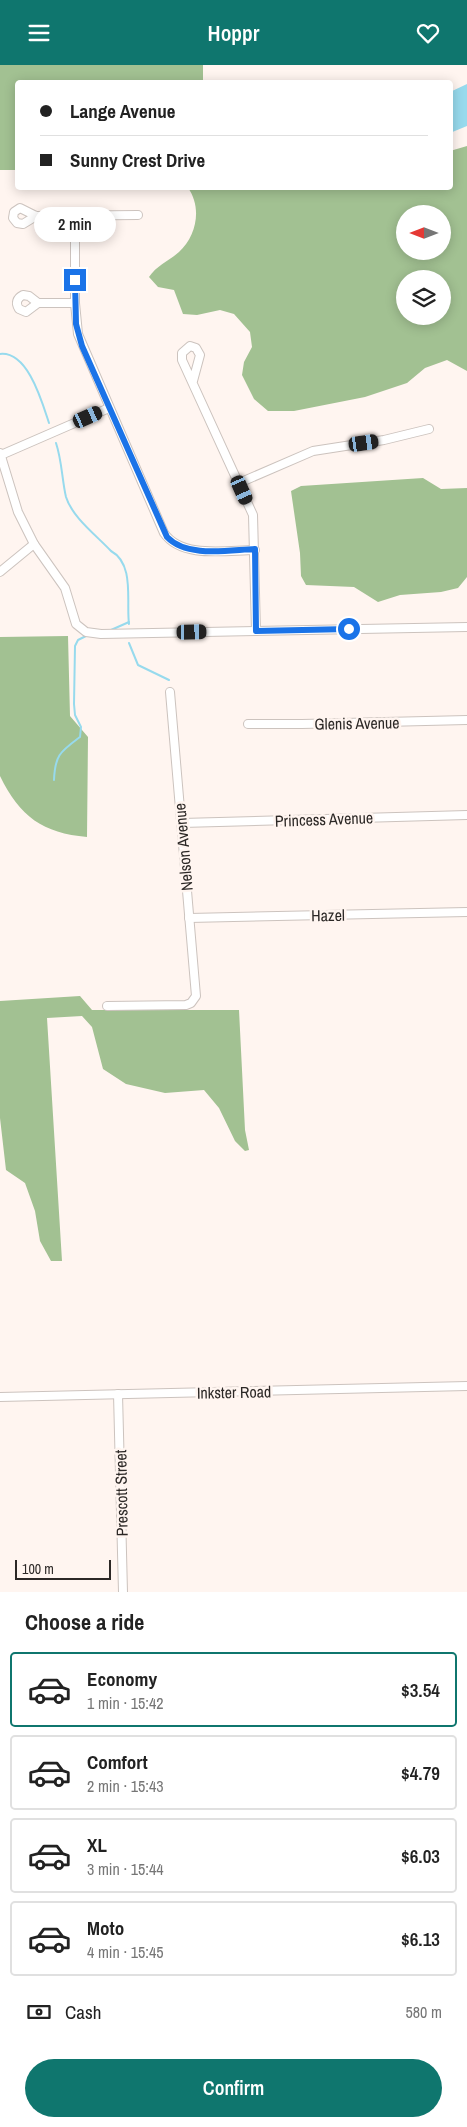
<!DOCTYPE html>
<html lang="en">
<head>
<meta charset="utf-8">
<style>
  :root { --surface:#fff; --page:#f6f6f6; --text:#222; --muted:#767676; --line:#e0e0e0; --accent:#0f766e }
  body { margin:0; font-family:"Archivo Narrow",sans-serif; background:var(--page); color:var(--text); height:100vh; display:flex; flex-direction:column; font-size:19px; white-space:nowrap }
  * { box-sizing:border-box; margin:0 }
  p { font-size:16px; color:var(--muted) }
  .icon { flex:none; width:28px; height:28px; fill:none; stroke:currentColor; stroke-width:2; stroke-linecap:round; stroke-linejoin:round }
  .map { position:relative; height:1527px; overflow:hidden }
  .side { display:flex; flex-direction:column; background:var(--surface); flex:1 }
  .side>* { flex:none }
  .banner { position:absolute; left:15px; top:15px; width:438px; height:110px; border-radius:5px; box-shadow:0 2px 12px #0003; display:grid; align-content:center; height:110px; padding:0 25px; background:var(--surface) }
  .needle { width:32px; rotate:270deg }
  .fabs { position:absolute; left:396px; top:140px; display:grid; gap:10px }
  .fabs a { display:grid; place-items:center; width:55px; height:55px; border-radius:50%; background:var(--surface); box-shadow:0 2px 12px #0003; font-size:25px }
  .scale { position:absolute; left:15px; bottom:12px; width:96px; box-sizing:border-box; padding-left:5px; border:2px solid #2c2826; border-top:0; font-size:14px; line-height:18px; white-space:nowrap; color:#2c2826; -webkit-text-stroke:4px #fff5f0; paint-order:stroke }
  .end { position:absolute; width:22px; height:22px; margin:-11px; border:6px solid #1a73e8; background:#fff; box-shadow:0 0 0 2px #fff }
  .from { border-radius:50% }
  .bubble { position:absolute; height:35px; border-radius:18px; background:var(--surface); box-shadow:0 2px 12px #0003; font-size:16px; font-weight:600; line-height:35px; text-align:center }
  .car { position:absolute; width:15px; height:30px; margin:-15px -8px; border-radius:6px; box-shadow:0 0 4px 1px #0007; background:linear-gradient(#222 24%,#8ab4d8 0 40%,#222 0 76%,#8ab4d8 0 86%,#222 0) }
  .banner b { display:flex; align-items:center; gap:18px; height:48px; font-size:19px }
  .banner b+b { border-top:1px solid var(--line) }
  .banner i { width:12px; height:12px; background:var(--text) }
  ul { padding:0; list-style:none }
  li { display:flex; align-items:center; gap:15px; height:75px; margin:0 10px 8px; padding:0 15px; border:2px solid var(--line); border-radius:5px }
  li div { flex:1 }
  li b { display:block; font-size:19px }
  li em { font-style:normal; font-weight:600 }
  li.on { border-color:var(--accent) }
  li>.icon { width:45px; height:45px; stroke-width:1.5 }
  h2 { padding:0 25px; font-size:22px; line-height:60px }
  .pay { display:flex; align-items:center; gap:12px; height:55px; padding:0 25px; font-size:19px }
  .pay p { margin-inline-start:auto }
  .button { display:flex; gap:10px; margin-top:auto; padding:10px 25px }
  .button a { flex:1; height:58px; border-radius:30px; background:var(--accent); color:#fff; font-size:20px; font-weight:600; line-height:58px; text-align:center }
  header { display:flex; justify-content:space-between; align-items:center; height:65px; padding:0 25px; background:var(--accent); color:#fff; font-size:22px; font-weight:600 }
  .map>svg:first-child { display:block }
  .forest { fill:#a2c192; fill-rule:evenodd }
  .water { fill:#97daed }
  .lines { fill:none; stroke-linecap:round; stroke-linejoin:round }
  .stream { stroke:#97daed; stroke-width:2 }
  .minor-casing { stroke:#ccc3be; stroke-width:10 }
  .minor { stroke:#fff; stroke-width:8 }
  .route { stroke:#1a73e8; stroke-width:6 }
  .labels { text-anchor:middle; stroke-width:5; stroke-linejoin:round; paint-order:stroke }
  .street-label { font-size:16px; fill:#2c2826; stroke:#fff5f0 }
</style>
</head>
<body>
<header><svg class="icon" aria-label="menu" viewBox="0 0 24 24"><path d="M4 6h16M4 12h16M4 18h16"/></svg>Hoppr<svg class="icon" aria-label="heart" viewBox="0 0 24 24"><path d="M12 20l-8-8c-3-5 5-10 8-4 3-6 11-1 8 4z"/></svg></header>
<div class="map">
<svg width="467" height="1527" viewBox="0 0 467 1527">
  <rect width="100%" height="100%" fill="#fff5f0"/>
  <g class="forest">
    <polygon points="0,0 203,0 203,17 18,18 17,105 0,105"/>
    <path d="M467,81v225l-20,-11 -22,8 -18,15 -42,14 -71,14h-26l-14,-12 -12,-24 2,-13 8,-15 -2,-15 -16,-18 -14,-4 -23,5 -14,-1 -9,-24 -16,-3 -9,-10c8,-12 20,-16 30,-25 18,-16 23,-45 9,-64l262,-1v-36zM405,149h37v37h-37zM405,214h37v37h-37z"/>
    <polygon points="423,413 441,424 467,423 467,512 458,523 441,527 400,530 378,537 354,522 306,520 301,511 300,488 291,426 301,421"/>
    <path d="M68,571l2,80 18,21 -1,100c-44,-4 -67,-20 -87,-61v-139z"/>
    <polygon points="80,931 92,945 239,945 245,1065 249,1085 245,1086 235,1076 219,1043 204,1025 165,1028 126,1019 103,1004 92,962 82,951 47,953 62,1196 51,1196 40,1176 35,1146 25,1118 6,1105 0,1053 0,936"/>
  </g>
  <polygon class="water" points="467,19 467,61 450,68 450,27"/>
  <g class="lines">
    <g class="stream">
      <path d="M0,289c28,-3 42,48 49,69"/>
      <path d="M56,378c6,18 6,37 10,54 6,20 31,39 45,54 24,13 15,51 18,73"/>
      <polyline points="104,565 111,565 129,557"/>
      <polyline points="129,578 138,600 169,615"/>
      <path d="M54,715c1,-25 6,-28 26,-43l1,-10 -6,-12 -1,-11 1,-58 3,-6 10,-5"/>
    </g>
    <defs>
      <g id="minor">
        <polyline points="36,151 23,159 17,158 13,153 14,147 20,143 36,151 138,150"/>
        <path d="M75,151v87l3,31 86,199c18,26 63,17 91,17"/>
        <path d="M38,238l-12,9 -7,-3c-4,-6 -2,-11 4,-14l6,1 9,7h37"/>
        <polyline points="193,316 200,290 196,283 190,281 182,288 182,295 253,450 256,566"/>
        <polyline points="0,388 18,447 34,479 65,523 76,559 86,567 101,569 467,562"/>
        <polyline points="1,390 109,343"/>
        <polyline points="239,418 313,386 384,375 429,364"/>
        <polyline points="0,507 34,479"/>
        <polyline points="248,659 302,659 467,655"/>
        <polyline points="182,758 467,750"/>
        <polyline points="189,853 467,847"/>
        <polyline points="107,941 186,940 191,938 196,931 170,627"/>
        <polyline points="118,1329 123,1527"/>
        <polyline points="0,1332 467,1321"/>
      </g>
    </defs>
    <use href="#minor" class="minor-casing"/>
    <use href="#minor" class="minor"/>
  </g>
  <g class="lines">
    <path class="route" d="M75,215l1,44 6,22 85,191c20,21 61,13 88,12l1,82 93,-2"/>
  </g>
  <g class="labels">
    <g class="street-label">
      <text transform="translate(357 658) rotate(-1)" y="6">Glenis Avenue</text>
      <text transform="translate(324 754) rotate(-2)" y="6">Princess Avenue</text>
      <text transform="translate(183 782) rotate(-95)" y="6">Nelson Avenue</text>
      <text transform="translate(328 850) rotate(-1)" y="6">Hazel</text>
      <text transform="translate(234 1327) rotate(-1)" y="6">Inkster Road</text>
      <text transform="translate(121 1428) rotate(-91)" y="6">Prescott Street</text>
    </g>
  </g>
</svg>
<div class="fabs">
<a><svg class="needle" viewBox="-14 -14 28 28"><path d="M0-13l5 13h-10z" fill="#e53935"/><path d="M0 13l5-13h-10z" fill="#767676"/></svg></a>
<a><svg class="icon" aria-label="layers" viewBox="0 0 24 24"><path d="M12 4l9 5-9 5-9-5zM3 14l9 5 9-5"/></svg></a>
</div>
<div class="scale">100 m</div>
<i class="end from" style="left:349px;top:564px"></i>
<i class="end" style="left:75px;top:215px"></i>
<div class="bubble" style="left:34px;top:142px;width:82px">2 min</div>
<i class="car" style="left:88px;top:352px;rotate:66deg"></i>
<i class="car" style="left:364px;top:378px;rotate:82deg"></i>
<i class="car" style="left:242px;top:425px;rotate:156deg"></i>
<i class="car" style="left:192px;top:567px;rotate:89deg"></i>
<div class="banner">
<b><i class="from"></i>Lange Avenue</b>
<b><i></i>Sunny Crest Drive</b>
</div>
</div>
<section class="side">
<h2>Choose a ride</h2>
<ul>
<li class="on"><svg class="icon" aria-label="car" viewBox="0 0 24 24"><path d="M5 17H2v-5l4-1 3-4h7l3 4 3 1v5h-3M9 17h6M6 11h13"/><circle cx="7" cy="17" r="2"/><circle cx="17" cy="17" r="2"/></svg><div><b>Economy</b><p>1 min · 15:42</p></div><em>$3.54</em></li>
<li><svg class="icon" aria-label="car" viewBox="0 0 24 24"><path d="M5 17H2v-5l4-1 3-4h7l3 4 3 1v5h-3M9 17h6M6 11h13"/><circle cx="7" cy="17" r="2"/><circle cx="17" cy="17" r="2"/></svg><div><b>Comfort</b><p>2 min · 15:43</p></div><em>$4.79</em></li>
<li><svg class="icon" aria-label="car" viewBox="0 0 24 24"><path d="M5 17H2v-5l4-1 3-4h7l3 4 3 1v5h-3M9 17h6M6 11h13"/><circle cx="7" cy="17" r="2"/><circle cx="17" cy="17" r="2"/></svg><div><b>XL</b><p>3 min · 15:44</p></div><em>$6.03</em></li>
<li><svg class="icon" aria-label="car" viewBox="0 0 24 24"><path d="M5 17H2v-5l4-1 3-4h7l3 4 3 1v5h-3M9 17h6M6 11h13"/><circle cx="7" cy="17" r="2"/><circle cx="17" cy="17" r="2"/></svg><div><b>Moto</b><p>4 min · 15:45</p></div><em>$6.13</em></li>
</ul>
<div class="pay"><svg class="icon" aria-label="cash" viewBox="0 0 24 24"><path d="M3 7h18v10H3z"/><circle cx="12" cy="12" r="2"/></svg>Cash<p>580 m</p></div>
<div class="button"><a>Confirm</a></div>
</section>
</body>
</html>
